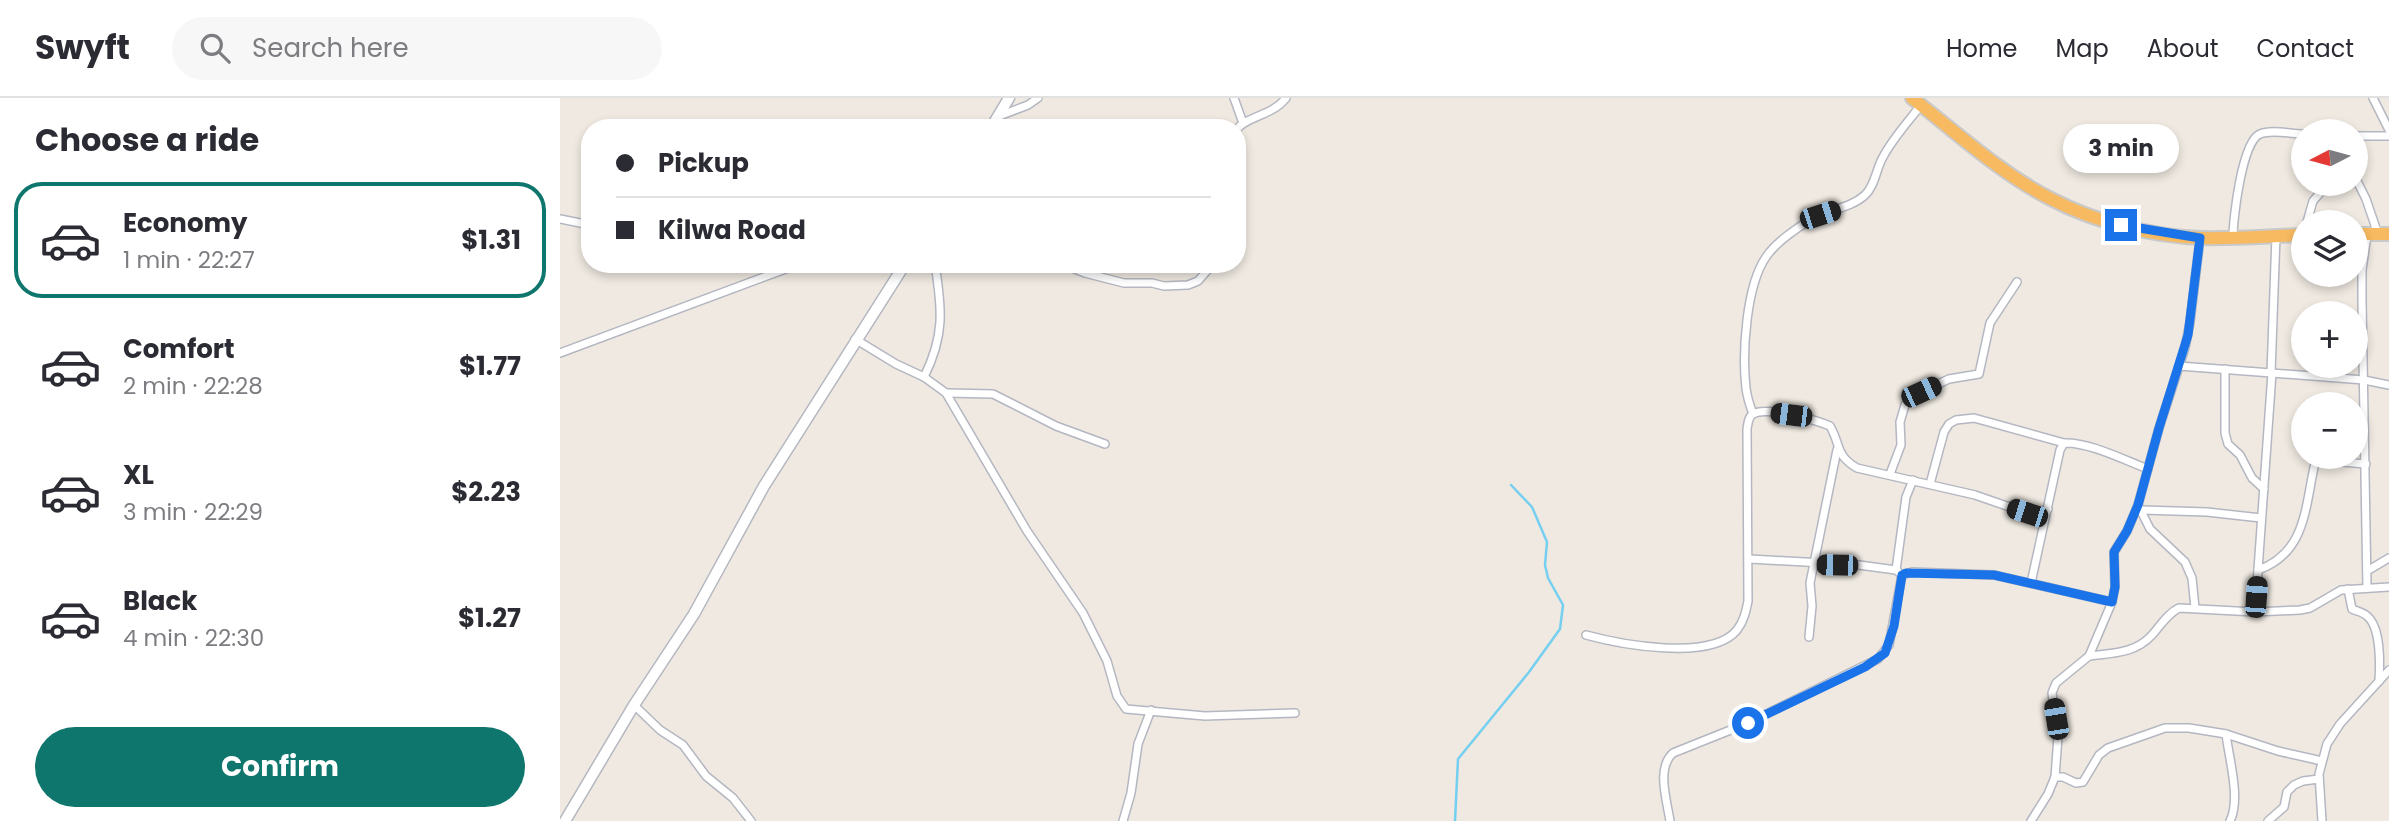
<!DOCTYPE html>
<html lang="en">
<head>
<meta charset="utf-8">
<style>
  :root { --surface:#fff; --page:#f7f7f7; --text:#2b2b33; --muted:#7c7c81; --line:#e1e1e2; --accent:#0f766e }
  body { margin:0; font-family:Poppins,sans-serif; background:var(--page); color:var(--text); height:100vh; display:flex; flex-direction:column; font-size:26px; white-space:nowrap }
  * { box-sizing:border-box; margin:0 }
  p { font-size:23px; color:var(--muted) }
  .icon { flex:none; width:38px; height:38px; fill:none; stroke:currentColor; stroke-width:2; stroke-linecap:round; stroke-linejoin:round }
  .map { position:relative; flex:1; overflow:hidden }
  .details { display:flex; flex-direction:column; background:var(--surface); width:560px }
  .details>* { flex:none }
  .banner { position:absolute; left:21px; top:21px; width:665px; height:154px; border-radius:28px; box-shadow:0 4px 10px #0003; display:grid; align-content:center; height:154px; padding:0 35px; background:var(--surface) }
  .needle { width:46px; rotate:264deg }
  .tools { position:absolute; left:1731px; top:21px; display:grid; gap:14px }
  .tools a { display:grid; place-items:center; width:77px; height:77px; border-radius:50%; background:var(--surface); box-shadow:0 4px 10px #0003; font-size:35px }
  .end { position:absolute; width:32px; height:32px; margin:-16px; border:9px solid #1a73e8; background:#fff; box-shadow:0 0 0 4px #fff }
  .from { border-radius:50% }
  .bubble { position:absolute; height:49px; border-radius:24px; background:var(--surface); box-shadow:0 4px 10px #0003; font-size:23px; font-weight:700; line-height:49px; text-align:center }
  .car { position:absolute; width:21px; height:42px; margin:-21px -10px; border-radius:9px; box-shadow:0 0 5px 2px #0007; background:linear-gradient(#222 24%,#8ab4d8 0 40%,#222 0 76%,#8ab4d8 0 86%,#222 0) }
  .banner b { display:flex; align-items:center; gap:24px; height:66px; font-size:26px }
  .banner b+b { border-top:2px solid var(--line) }
  .banner i { width:18px; height:18px; background:var(--text) }
  ul { padding:0; list-style:none }
  li { display:flex; align-items:center; gap:21px; height:116px; margin:0 14px 10px; padding:0 21px; border:4px solid transparent; border-radius:28px }
  li div { flex:1 }
  li b { display:block; font-size:26px }
  li em { font-style:normal; font-weight:700 }
  li.active { border-color:var(--accent) }
  li>.icon { width:63px; height:63px; stroke-width:1.5 }
  h2 { padding:0 35px; font-size:32px; line-height:84px }
  .action { display:flex; gap:14px; margin-top:auto; padding:14px 35px }
  .action a { flex:1; height:80px; border-radius:42px; background:var(--accent); color:#fff; font-size:28px; font-weight:700; line-height:80px; text-align:center }
  header { display:flex; align-items:center; gap:42px; box-sizing:border-box; height:98px; padding:0 35px; background:var(--surface); border-bottom:2px solid var(--line) }
  header strong { font-size:33px }
  nav { display:flex; gap:38px; margin-inline-start:auto; font-size:24px }
  .search { width:490px; height:63px; background:var(--page); display:flex; align-items:center; gap:18px; box-sizing:border-box; padding:0 24px; border-radius:38px; color:var(--muted); font-size:26px }
  main { display:flex; flex:1; min-height:0 }
  .map>svg:first-child { display:block }
  .lines { fill:none; stroke-linecap:round; stroke-linejoin:round }
  .stream { stroke:#75cff0; stroke-width:2.5 }
  .minor-casing { stroke:#b4b7c1; stroke-width:10 }
  .tertiary-casing { stroke:#b4b7c1; stroke-width:13 }
  .trunk-casing { stroke:#c9c9c9; stroke-width:16 }
  .minor { stroke:#fff; stroke-width:7 }
  .tertiary { stroke:#fff; stroke-width:10 }
  .trunk { stroke:#f8ba60; stroke-width:12 }
  .route { stroke:#1a73e8; stroke-width:9 }
</style>
</head>
<body>
<header>
<strong>Swyft</strong>
<div class="search"><svg class="icon" aria-label="search" viewBox="0 0 24 24"><circle cx="10" cy="10" r="6"/><path d="M15 15l6 6"/></svg>Search here</div>
<nav><a>Home</a><a>Map</a><a>About</a><a>Contact</a></nav>
</header>
<main>
<section class="details">
<h2>Choose a ride</h2>
<ul>
<li class="active"><svg class="icon" aria-label="car" viewBox="0 0 24 24"><path d="M5 17H2v-5l4-1 3-4h7l3 4 3 1v5h-3M9 17h6M6 11h13"/><circle cx="7" cy="17" r="2"/><circle cx="17" cy="17" r="2"/></svg><div><b>Economy</b><p>1 min · 22:27</p></div><em>$1.31</em></li>
<li><svg class="icon" aria-label="car" viewBox="0 0 24 24"><path d="M5 17H2v-5l4-1 3-4h7l3 4 3 1v5h-3M9 17h6M6 11h13"/><circle cx="7" cy="17" r="2"/><circle cx="17" cy="17" r="2"/></svg><div><b>Comfort</b><p>2 min · 22:28</p></div><em>$1.77</em></li>
<li><svg class="icon" aria-label="car" viewBox="0 0 24 24"><path d="M5 17H2v-5l4-1 3-4h7l3 4 3 1v5h-3M9 17h6M6 11h13"/><circle cx="7" cy="17" r="2"/><circle cx="17" cy="17" r="2"/></svg><div><b>XL</b><p>3 min · 22:29</p></div><em>$2.23</em></li>
<li><svg class="icon" aria-label="car" viewBox="0 0 24 24"><path d="M5 17H2v-5l4-1 3-4h7l3 4 3 1v5h-3M9 17h6M6 11h13"/><circle cx="7" cy="17" r="2"/><circle cx="17" cy="17" r="2"/></svg><div><b>Black</b><p>4 min · 22:30</p></div><em>$1.27</em></li>
</ul>
<div class="action"><a>Confirm</a></div>
</section>
<div class="map">
<svg width="1829" height="723" viewBox="0 0 1829 723">
  <rect width="100%" height="100%" fill="#efe9e1"/>
  <g class="lines">
    <polyline class="stream" points="895,723 898,661 969,574 1000,531 1003,507 988,480 985,467 987,444 972,409 951,387"/>
    <defs>
      <g id="minor">
        <polyline points="674,0 683,25"/>
        <polyline points="1813,0 1829,32"/>
        <polyline points="439,18 468,7 478,0"/>
        <path d="M677,31c10,-13 35,-13 49,-31"/>
        <polyline points="1796,38 1829,38"/>
        <polyline points="1796,81 1806,101 1818,136"/>
        <polyline points="0,121 30,127"/>
        <polyline points="1747,124 1753,103 1768,86"/>
        <path d="M1673,139c0,-18 9,-96 27,-103 11,-5 31,0 43,0"/>
        <polyline points="502,166 525,175 564,185 592,185 604,188 628,187 638,183 653,166"/>
        <polyline points="295,241 336,266 364,279 386,295 467,433 523,515 547,563 557,598 566,611 645,618 735,615"/>
        <polyline points="0,255 239,166"/>
        <polyline points="1619,268 1804,282 1829,287"/>
        <polyline points="1665,271 1665,335 1668,346 1680,357 1692,380 1704,391"/>
        <polyline points="1711,275 1716,138"/>
        <path d="M364,279c21,-42 18,-68 11,-113"/>
        <polyline points="386,295 433,296 496,328 545,346"/>
        <path d="M1193,316c-3,-8 -6,-17 -7,-26 -4,-35 0,-102 20,-131 10,-15 30,-28 45,-38 16,-10 39,-10 54,-24 10,-9 11,-26 18,-38 10,-19 25,-35 38,-52"/>
        <polyline points="1330,376 1341,347 1340,324 1345,307 1361,294 1389,281 1419,276 1430,225 1457,184"/>
        <polyline points="1370,386 1384,334 1389,326 1396,322 1414,320 1504,345"/>
        <polyline points="1578,407 1590,431 1625,464 1632,480 1635,510"/>
        <polyline points="1582,412 1647,414 1701,420"/>
        <polyline points="1190,461 1299,467 1336,472 1342,477 1352,474 1434,477 1552,504"/>
        <polyline points="1336,472 1346,399 1353,382"/>
        <path d="M1698,472c49,-17 47,-65 57,-107l3,-3 48,4"/>
        <polyline points="1807,473 1829,460"/>
        <path d="M1471,485l29,-133 4,-7c25,-1 60,17 84,26"/>
        <polyline points="1807,490 1802,203 1802,172 1807,137"/>
        <path d="M1788,491l4,20c4,2 11,3 15,7 14,11 13,49 12,65"/>
        <polyline points="1695,514 1712,275"/>
        <path d="M1026,537c33,9 125,27 151,-5 7,-9 9,-19 11,-29l-1,-172c1,-5 1,-12 6,-15 13,-8 63,6 77,12 11,19 5,29 27,42l118,27 52,18h10l11,-4"/>
        <polyline points="1249,539 1252,508 1250,485 1277,352"/>
        <path d="M1529,558c22,-3 46,-2 63,-21 9,-10 15,-21 27,-27l76,4 45,-2 10,-2 31,-18 48,-3"/>
        <polyline points="74,607 100,632 123,647 146,678 173,700 191,723"/>
        <path d="M1666,636c3,25 15,65 4,87"/>
        <polyline points="1495,679 1503,679 1516,685 1523,684 1539,657 1548,650 1605,630 1629,630 1666,636 1718,653 1762,663"/>
        <polyline points="563,723 571,695 578,646 591,612"/>
        <path d="M1110,723c-3,-20 -14,-53 3,-68l75,-30 130,-64 11,-14 13,-70"/>
        <polyline points="1471,723 1488,696 1495,679 1498,639 1492,595 1496,585 1529,558 1552,504 1555,489 1554,454 1567,433 1578,407 1599,330 1625,250 1630,224 1640,140"/>
        <polyline points="1708,723 1724,709 1727,694 1734,687 1743,683 1759,681"/>
        <polyline points="1762,723 1759,676 1767,646 1780,626 1829,572"/>
      </g>
      <g id="tertiary">
        <polyline points="431,30 449,0"/>
        <polyline points="5,723 74,607 134,516 204,388 345,166"/>
      </g>
      <g id="trunk">
        <path d="M1352,0c45,35 88,75 139,101 44,23 100,37 150,39 34,1 68,-2 102,-3"/>
        <polyline points="1796,136 1829,136"/>
      </g>
    </defs>
    <use href="#minor" class="minor-casing"/>
    <use href="#tertiary" class="tertiary-casing"/>
    <use href="#trunk" class="trunk-casing"/>
    <use href="#minor" class="minor"/>
    <use href="#tertiary" class="tertiary"/>
    <use href="#trunk" class="trunk"/>
  </g>
  <g class="lines">
    <polyline class="route" points="1188,625 1305,569 1325,555 1334,528 1342,477 1346,475 1434,477 1552,504 1555,489 1554,454 1567,433 1578,407 1599,330 1628,237 1640,140 1561,127"/>
  </g>
</svg>
<div class="tools">
<a><svg class="needle" viewBox="-14 -14 28 28"><path d="M0-13l5 13h-10z" fill="#e53935"/><path d="M0 13l5-13h-10z" fill="#7c7c81"/></svg></a>
<a><svg class="icon" aria-label="layers" viewBox="0 0 24 24"><path d="M12 4l9 5-9 5-9-5zM3 14l9 5 9-5"/></svg></a>
<a>+</a>
<a>−</a>
</div>
<i class="end from" style="left:1188px;top:625px"></i>
<i class="end" style="left:1561px;top:127px"></i>
<div class="bubble" style="left:1503px;top:26px;width:116px">3 min</div>
<i class="car" style="left:1260px;top:117px;rotate:72deg"></i>
<i class="car" style="left:1361px;top:294px;rotate:65deg"></i>
<i class="car" style="left:1231px;top:317px;rotate:277deg"></i>
<i class="car" style="left:1467px;top:415px;rotate:288deg"></i>
<i class="car" style="left:1277px;top:467px;rotate:271deg"></i>
<i class="car" style="left:1696px;top:499px;rotate:4deg"></i>
<i class="car" style="left:1496px;top:621px;rotate:351deg"></i>
<div class="banner">
<b><i class="from"></i>Pickup</b>
<b><i></i>Kilwa Road</b>
</div>
</div>
</main>
</body>
</html>
